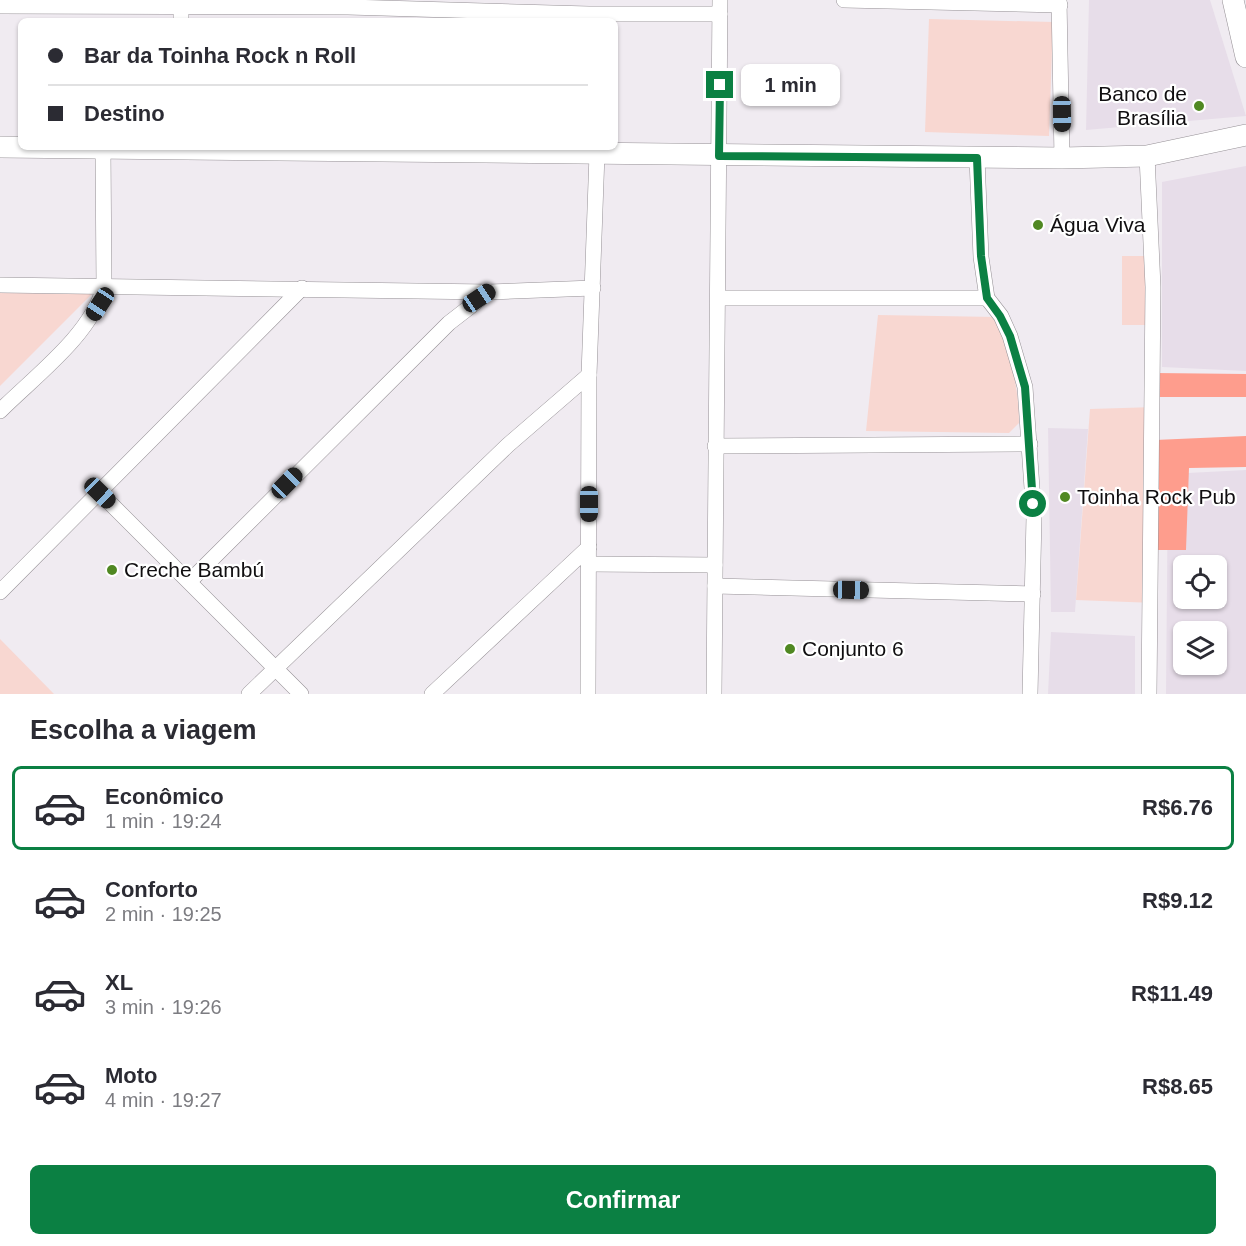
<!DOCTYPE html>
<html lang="pt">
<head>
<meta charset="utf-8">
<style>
  :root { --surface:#fff; --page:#f2f2f3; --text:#2b2b33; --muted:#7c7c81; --line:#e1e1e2; --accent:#0b8043 }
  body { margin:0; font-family:Helvetica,sans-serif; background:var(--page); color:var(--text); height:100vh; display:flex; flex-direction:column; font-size:22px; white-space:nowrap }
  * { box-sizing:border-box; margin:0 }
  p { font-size:20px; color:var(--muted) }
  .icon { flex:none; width:33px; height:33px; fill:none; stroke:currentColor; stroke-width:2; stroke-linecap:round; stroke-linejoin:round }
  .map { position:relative; height:694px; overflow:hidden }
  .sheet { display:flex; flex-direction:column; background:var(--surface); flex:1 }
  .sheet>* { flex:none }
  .guide { position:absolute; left:18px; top:18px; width:600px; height:132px; border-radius:9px; box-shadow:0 2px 4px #0004; display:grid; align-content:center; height:132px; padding:0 30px; background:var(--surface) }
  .tools { position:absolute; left:1173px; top:555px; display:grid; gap:12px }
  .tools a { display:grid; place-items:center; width:54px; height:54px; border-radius:9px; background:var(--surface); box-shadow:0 2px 4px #0004; font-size:30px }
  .end { position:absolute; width:27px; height:27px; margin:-14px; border:8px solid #0b8043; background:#fff; box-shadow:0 0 0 3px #fff }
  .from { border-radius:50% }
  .bubble { position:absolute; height:42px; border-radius:9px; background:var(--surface); box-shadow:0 2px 4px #0004; font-size:20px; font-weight:800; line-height:42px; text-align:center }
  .car { position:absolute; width:18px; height:36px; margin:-18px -9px; border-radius:8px; box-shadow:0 0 4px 2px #0007; background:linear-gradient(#222 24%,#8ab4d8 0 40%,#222 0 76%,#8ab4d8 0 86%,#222 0) }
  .guide b { display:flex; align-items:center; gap:21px; height:57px; font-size:22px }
  .guide b+b { border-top:2px solid var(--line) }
  .guide i { width:15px; height:15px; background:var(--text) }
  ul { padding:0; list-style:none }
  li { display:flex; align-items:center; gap:18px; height:84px; margin:0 12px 9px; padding:0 18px; border:3px solid transparent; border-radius:9px }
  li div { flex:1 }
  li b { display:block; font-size:22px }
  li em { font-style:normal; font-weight:800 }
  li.selected { border-color:var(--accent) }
  li>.icon { width:54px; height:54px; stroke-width:1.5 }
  h2 { padding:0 30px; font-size:27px; line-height:72px }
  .primary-button { display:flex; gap:12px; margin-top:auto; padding:12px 30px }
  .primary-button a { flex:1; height:69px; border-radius:9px; background:var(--accent); color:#fff; font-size:24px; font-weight:800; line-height:69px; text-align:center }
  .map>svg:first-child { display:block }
  .built { fill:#e7dde9; fill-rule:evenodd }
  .green { fill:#f8d7d1 }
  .forest { fill:#fe9d8d }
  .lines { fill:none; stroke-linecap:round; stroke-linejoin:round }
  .street-casing { stroke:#969196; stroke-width:16 }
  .secondary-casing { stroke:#969196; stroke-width:22 }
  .street { stroke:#fff; stroke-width:15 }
  .secondary { stroke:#fff; stroke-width:21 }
  .route { stroke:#0b8043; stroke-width:8 }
  .poi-dot { fill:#508822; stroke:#fff; stroke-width:2 }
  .labels { text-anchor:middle; stroke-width:4.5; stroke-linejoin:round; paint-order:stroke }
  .poi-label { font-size:21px; fill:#100e10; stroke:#fff; text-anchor:start }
</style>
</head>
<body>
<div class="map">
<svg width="1246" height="694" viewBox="0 0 1246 694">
  <rect width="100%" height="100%" fill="#f0ebf1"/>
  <g class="built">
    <polygon points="1089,0 1210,0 1246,116 1086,130"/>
    <polygon points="1246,166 1246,371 1162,367 1162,182"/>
    <polygon points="1048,428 1088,429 1075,612 1051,612"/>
    <path d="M1246,470v224h-80l2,-220zM1184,566h32v32h-32zM1184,632h32v32h-32z"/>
    <polygon points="1051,632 1135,636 1135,694 1048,694"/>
  </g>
  <g class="green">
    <polygon points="929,19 1053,22 1049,136 925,132"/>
    <polygon points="1122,256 1148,256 1149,325 1122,325"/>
    <polygon points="0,293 92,294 0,386"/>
    <path d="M878,315l119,2c12,35 22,68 22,106l-10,10 -143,-2z"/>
    <polygon points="1155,407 1155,603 1076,600 1090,409"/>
    <polygon points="0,639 54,694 0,694"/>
  </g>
  <g class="forest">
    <polygon points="1155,373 1246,374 1246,397 1155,397"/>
    <polygon points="1246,436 1246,467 1189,468 1186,550 1155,550 1155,440"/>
  </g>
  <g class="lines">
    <defs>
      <g id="street">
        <polyline points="844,0 1060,5"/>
        <polyline points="1059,0 1062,158"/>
        <polyline points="0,6 348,7 589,14 720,14"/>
        <polyline points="181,21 181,6"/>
        <polyline points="1147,156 1153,287 1149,694"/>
        <polyline points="977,158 981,257 987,298 1001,316 1010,336 1025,387 1034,517 1030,694"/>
        <polyline points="0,285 489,292 593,288"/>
        <polyline points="718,298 987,298"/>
        <path d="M0,411c35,-35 91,-76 104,-124l-1,-139"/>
        <polyline points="715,446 1030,444"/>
        <polyline points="100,493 301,694"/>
        <polyline points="588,564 715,565"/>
        <polyline points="190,581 449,323 489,292"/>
        <polyline points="715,586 1033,594"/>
        <polyline points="0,592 302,288"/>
        <polyline points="249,694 508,445 589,375"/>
        <polyline points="432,694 589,547"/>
        <polyline points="588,694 589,375 597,154"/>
        <polyline points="714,694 720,0"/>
      </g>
      <g id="secondary">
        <polyline points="1233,0 1246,57"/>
        <polyline points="0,147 1062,158 1147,156 1246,135"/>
      </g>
    </defs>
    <use href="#street" class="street-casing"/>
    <use href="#secondary" class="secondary-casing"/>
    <use href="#street" class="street"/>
    <use href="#secondary" class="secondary"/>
  </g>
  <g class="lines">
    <polyline class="route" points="720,85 719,156 977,158 981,256 987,298 1000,316 1010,336 1025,387 1033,504"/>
  </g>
  <g class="poi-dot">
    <circle cx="1199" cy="106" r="6"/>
    <circle cx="1038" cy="225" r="6"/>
    <circle cx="1065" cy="497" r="6"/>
    <circle cx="112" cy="570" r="6"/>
    <circle cx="790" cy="649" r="6"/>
  </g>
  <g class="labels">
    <g class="poi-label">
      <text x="1187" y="101" text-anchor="end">Banco de<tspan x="1187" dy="24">Brasília</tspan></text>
      <text x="1050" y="232">Água Viva</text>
      <text x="1077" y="504">Toinha Rock Pub</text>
      <text x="124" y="577">Creche Bambú</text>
      <text x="802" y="656">Conjunto 6</text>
    </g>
  </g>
</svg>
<div class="tools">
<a><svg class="icon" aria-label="locate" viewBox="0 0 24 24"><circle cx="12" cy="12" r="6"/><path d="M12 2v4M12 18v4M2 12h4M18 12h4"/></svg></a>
<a><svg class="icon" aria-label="layers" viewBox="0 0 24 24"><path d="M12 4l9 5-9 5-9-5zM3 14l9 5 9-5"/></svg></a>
</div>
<i class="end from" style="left:1033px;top:504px"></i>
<i class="end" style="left:720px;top:85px"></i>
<div class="bubble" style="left:741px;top:64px;width:99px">1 min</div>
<i class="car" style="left:1062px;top:114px;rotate:179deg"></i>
<i class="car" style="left:479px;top:298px;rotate:56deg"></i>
<i class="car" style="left:100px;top:304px;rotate:213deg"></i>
<i class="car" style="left:287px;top:483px;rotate:45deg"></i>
<i class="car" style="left:100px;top:493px;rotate:134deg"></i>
<i class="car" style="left:589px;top:504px;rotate:180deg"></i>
<i class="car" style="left:851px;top:590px;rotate:91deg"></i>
<div class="guide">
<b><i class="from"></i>Bar da Toinha Rock n Roll</b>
<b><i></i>Destino</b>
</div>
</div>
<section class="sheet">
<h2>Escolha a viagem</h2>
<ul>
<li class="selected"><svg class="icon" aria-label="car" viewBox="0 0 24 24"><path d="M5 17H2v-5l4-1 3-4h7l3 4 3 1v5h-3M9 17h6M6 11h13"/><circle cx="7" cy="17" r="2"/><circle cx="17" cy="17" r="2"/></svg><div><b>Econômico</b><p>1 min · 19:24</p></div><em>R$6.76</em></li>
<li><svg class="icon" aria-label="car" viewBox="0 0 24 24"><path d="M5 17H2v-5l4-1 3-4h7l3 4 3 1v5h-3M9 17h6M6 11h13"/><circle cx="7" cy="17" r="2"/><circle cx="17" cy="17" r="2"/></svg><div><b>Conforto</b><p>2 min · 19:25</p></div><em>R$9.12</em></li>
<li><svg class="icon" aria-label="car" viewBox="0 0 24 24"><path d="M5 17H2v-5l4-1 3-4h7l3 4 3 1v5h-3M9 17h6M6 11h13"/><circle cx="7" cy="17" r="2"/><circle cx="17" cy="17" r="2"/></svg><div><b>XL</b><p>3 min · 19:26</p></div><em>R$11.49</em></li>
<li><svg class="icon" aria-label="car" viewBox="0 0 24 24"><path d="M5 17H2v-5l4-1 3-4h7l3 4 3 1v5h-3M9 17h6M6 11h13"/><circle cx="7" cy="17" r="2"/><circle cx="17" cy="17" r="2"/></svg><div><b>Moto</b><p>4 min · 19:27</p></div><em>R$8.65</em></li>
</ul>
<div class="primary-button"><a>Confirmar</a></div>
</section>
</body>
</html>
